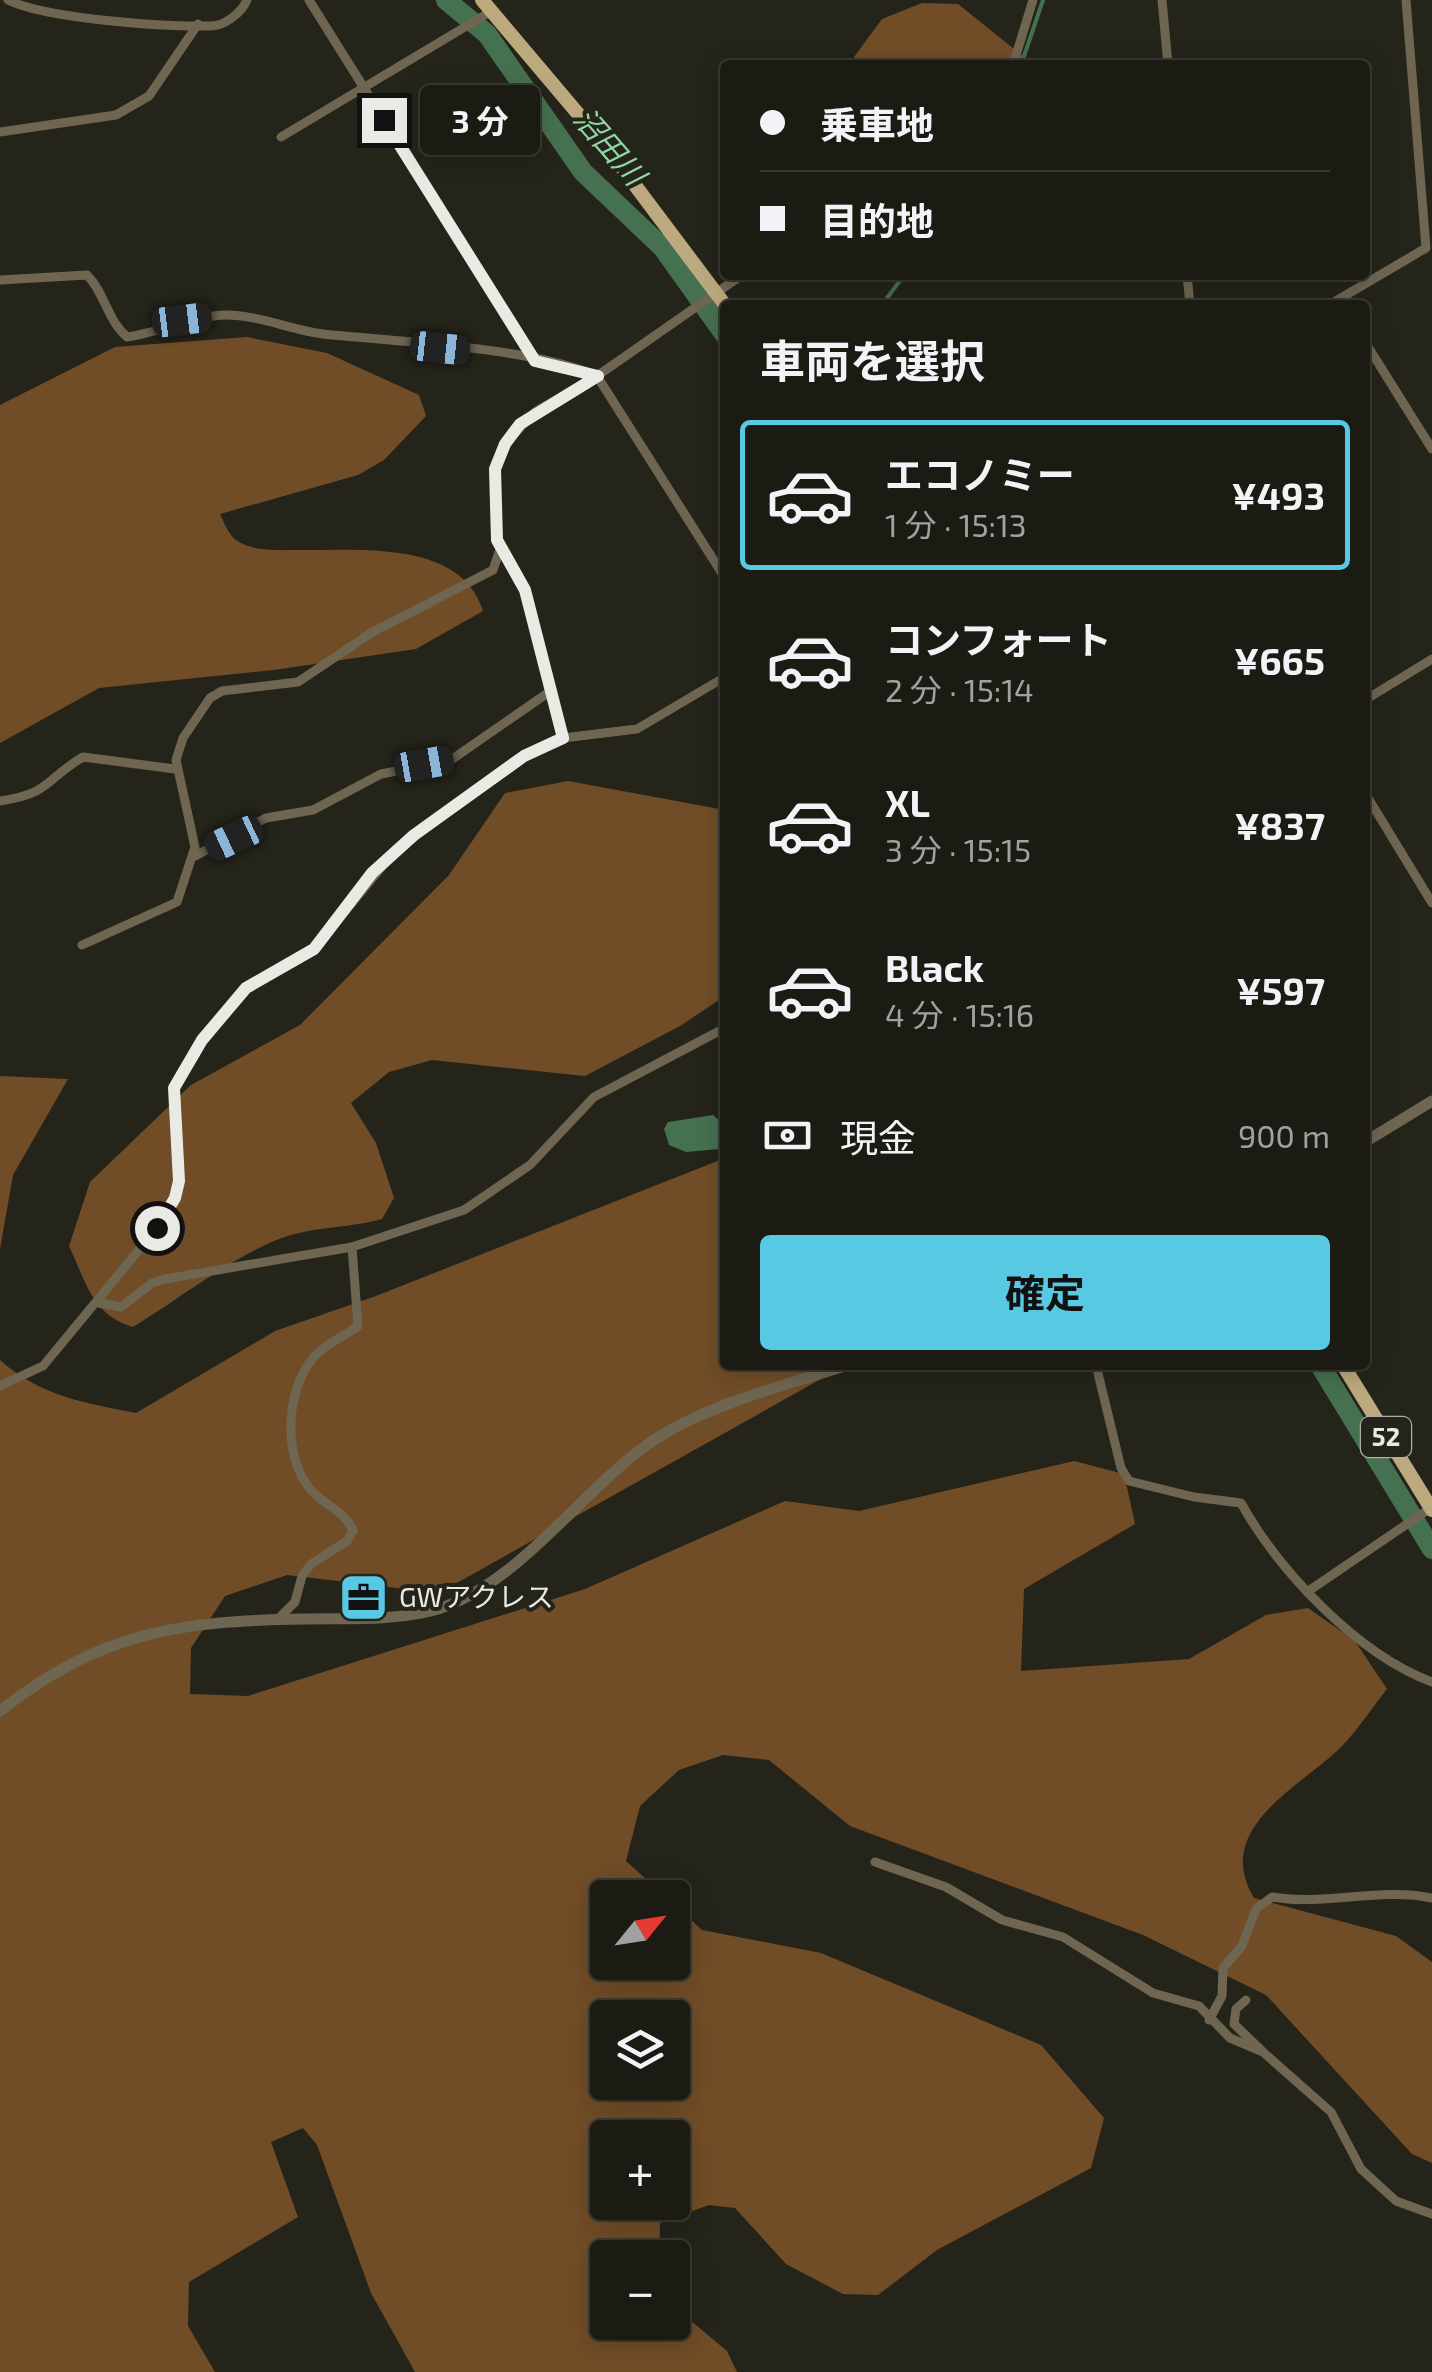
<!DOCTYPE html>
<html lang="ja">
<head>
<meta charset="utf-8">
<style>
  :root { --surface:#1b1b14; --page:#282822; --text:#f1f3f6; --muted:#a0a1a0; --line:#393934; --accent:#57c9e2 }
  body { margin:0; font-family:"Exo 2","Noto Sans JP",sans-serif; background:var(--page); color:var(--text); height:100vh; display:flex; flex-direction:column; font-size:38px; white-space:nowrap }
  * { box-sizing:border-box; margin:0 }
  p { font-size:32px; color:var(--muted) }
  .icon { flex:none; width:55px; height:55px; fill:none; stroke:currentColor; stroke-width:2; stroke-linecap:round; stroke-linejoin:round }
  .map { position:relative; flex:1; overflow:hidden }
  .panel { position:absolute; left:720px; top:300px; width:650px; height:1070px; display:flex; flex-direction:column; background:var(--surface); border-radius:10px; box-shadow:0 5px 25px #0003,0 0 0 2px var(--line) }
  .panel>* { flex:none }
  .hud { position:absolute; left:720px; top:60px; width:650px; height:220px; border-radius:10px; box-shadow:0 5px 25px #0003,0 0 0 2px var(--line); display:grid; align-content:center; height:220px; padding:0 40px; background:var(--surface) }
  .needle { width:65px; rotate:60deg }
  .controls { position:absolute; left:590px; top:1880px; display:grid; gap:20px }
  .controls a { display:grid; place-items:center; width:100px; height:100px; border-radius:10px; background:var(--surface); box-shadow:0 5px 25px #0003,0 0 0 2px var(--line); font-size:50px }
  .end { position:absolute; width:45px; height:45px; margin:-22px; border:12px solid #eaeae4; background:#111; box-shadow:0 0 0 5px #111 }
  .from { border-radius:50% }
  .bubble { position:absolute; height:70px; border-radius:10px; background:var(--surface); box-shadow:0 5px 25px #0003,0 0 0 2px var(--line); font-size:32px; font-weight:700; line-height:70px; text-align:center }
  .car { position:absolute; width:30px; height:60px; margin:-30px -15px; border-radius:12px; box-shadow:0 0 8px 2px #0007; background:linear-gradient(#222 24%,#8ab4d8 0 40%,#222 0 76%,#8ab4d8 0 86%,#222 0) }
  .hud b { display:flex; align-items:center; gap:35px; height:95px; font-size:38px }
  .hud b+b { border-top:2px solid var(--line) }
  .hud i { width:25px; height:25px; background:var(--text) }
  ul { padding:0; list-style:none }
  li { display:flex; align-items:center; gap:30px; height:150px; margin:0 20px 15px; padding:0 20px; border:5px solid transparent; border-radius:10px }
  li div { flex:1 }
  li b { display:block; font-size:38px }
  li em { font-style:normal; font-weight:700 }
  li.selected { border-color:var(--accent) }
  li>.icon { width:90px; height:90px; stroke-width:1.5 }
  h2 { padding:0 40px; font-size:45px; line-height:120px }
  .pay { display:flex; align-items:center; gap:25px; height:110px; padding:0 40px; font-size:38px }
  .pay p { margin-inline-start:auto }
  .button { display:flex; gap:20px; margin-top:auto; padding:20px 40px }
  .button a { flex:1; height:115px; border-radius:10px; background:var(--accent); color:#111; font-size:40px; font-weight:700; line-height:115px; text-align:center }
  .map>svg:first-child { display:block }
  .forest { fill:#714d27; fill-rule:evenodd }
  .water { fill:#467150 }
  .lines { fill:none; stroke-linecap:round; stroke-linejoin:round }
  .stream { stroke:#467150; stroke-width:4 }
  .river { stroke:#467150; stroke-width:20 }
  .minor { stroke:#6f6652; stroke-width:9 }
  .tertiary { stroke:#6f6652; stroke-width:11 }
  .primary { stroke:#bca97e; stroke-width:14 }
  .route { stroke:#eaeae4; stroke-width:12 }
  .labels { text-anchor:middle; stroke-width:8; stroke-linejoin:round; paint-order:stroke }
  .shield { fill:#24241b; stroke:#afafa8; stroke-width:2.5 }
  .shield-label { font-size:25px; font-weight:bold; fill:#eaeae4 }
  .poi-label { font-size:28px; fill:#eaeae4; stroke:#24241b; text-anchor:start }
  .water-label { font-size:30px; font-style:italic; fill:#91d6a0; stroke:#24241b }
</style>
</head>
<body>
<div class="map">
<svg width="1432" height="2372" viewBox="0 0 1432 2372">
  <rect width="100%" height="100%" fill="#24241b"/>
  <g class="forest">
    <polygon points="922,3 958,4 1034,65 858,65 854,57 882,19"/>
    <path d="M247,337l80,16 92,42 7,21 -42,44 -26,15 -138,39c3,7 9,21 16,26 16,12 43,10 61,10 60,1 164,-11 186,61l-67,38 -142,21 -175,18 -99,55v-338l115,-58z"/>
    <path d="M568,781l157,29v186l-45,30 -95,50 -153,-16 -43,12 -38,31 25,40 18,55 -12,21c-36,10 -74,7 -108,22 -49,21 -95,58 -141,86 -41,-12 -47,-45 -64,-81l21,-64 101,-97 109,-60 149,-150 56,-82z"/>
    <polygon points="0,1076 68,1079 13,1175 0,1249"/>
    <path d="M725,1158v207h121l-407,228 -152,-18 -62,21 -34,52 -1,46 58,2 337,-107 200,-88 74,10 215,-50 50,13 11,50 -111,65 -3,82 168,-12 77,-44 42,-7 47,33 32,48c-16,20 -31,44 -50,62 -41,38 -124,79 -83,147l142,38 36,26v201l-20,-9 -146,-159 -123,-60 -293,-109 -81,-66 -46,-5 -44,15 -39,36 -14,55 40,36 -58,1v64h64l1,-59 29,27 119,23 220,92 63,73 -13,50 -154,82 -59,45 -35,-1 -57,-30 -51,-56 -26,-3 -49,18 -1,34 -51,1v64h64l1,-16 54,45 10,21h-322l-44,-79 -54,-148 -14,-17 -32,14 27,75 -109,65 -1,44 27,46h-215v-1012c40,36 85,43 136,53l139,-82 101,-35zM608,2018h64v64h-64zM608,2138h64v64h-64z"/>
  </g>
  <polygon class="water" points="713,1115 722,1123 719,1149 686,1152 669,1145 664,1129 668,1122"/>
  <g class="lines">
    <g class="stream">
      <polyline points="1021,65 1043,0"/>
      <polyline points="882,305 904,275"/>
    </g>
    <g class="river">
      <polyline points="446,0 487,34 583,172 663,248 725,335"/>
      <polyline points="1320,1365 1432,1549"/>
    </g>
    <g class="minor">
      <path d="M8,0c38,19 158,27 203,26 14,0 31,-14 36,-26"/>
      <polyline points="309,0 535,361"/>
      <polyline points="1162,0 1168,65"/>
      <polyline points="1013,65 1033,0"/>
      <polyline points="0,132 116,115 149,96 198,24"/>
      <polyline points="281,137 490,12"/>
      <polyline points="1187,275 1190,305"/>
      <path d="M0,280l87,-5c18,18 20,45 40,62 33,-5 63,-20 97,-22 32,-1 67,15 99,19 76,8 207,13 274,42l128,202"/>
      <polyline points="1329,305 1426,248 1406,0"/>
      <polyline points="1365,342 1432,449"/>
      <polyline points="1365,700 1432,659"/>
      <polyline points="563,738 525,590 497,540 495,469 505,444 535,412 597,376 742,275"/>
      <polyline points="1365,793 1432,903"/>
      <path d="M0,801c52,-8 44,-21 83,-44l92,12"/>
      <polyline points="195,856 266,818 313,810 381,774 451,760 552,690"/>
      <polyline points="82,945 177,902 195,847 176,760 183,738 210,698 222,691 298,682 371,633 493,570 501,546"/>
      <polyline points="99,1303 121,1307 152,1283 165,1279 352,1247 464,1210 530,1165 594,1097 725,1028"/>
      <path d="M1096,1365l25,103 8,13 65,16 47,6c38,68 116,151 191,179"/>
      <polyline points="0,1386 43,1366 157,1228 175,1198 179,1181 174,1088 203,1040 246,987 314,949 395,851 525,756 563,738 637,729 725,677"/>
      <polyline points="1307,1592 1432,1507"/>
      <path d="M278,1619l17,-17 7,-26 9,-12 36,-23 6,-10c-8,-21 -30,-26 -43,-42 -28,-34 -24,-100 4,-132 11,-13 30,-20 44,-31l-6,-79"/>
      <polyline points="875,1862 946,1887 1002,1920 1063,1937 1153,1993 1199,2006 1230,2038 1263,2052 1331,2112 1361,2169 1396,2201 1432,2214"/>
      <polyline points="1246,2000 1236,2009 1234,2024 1261,2050"/>
      <path d="M1209,2020l13,-24 1,-28 19,-22 14,-37 16,-12c53,9 108,-10 160,1"/>
    </g>
    <g class="tertiary">
      <polyline points="1365,1142 1432,1101"/>
      <path d="M0,1711c100,-79 179,-90 303,-92 42,-1 87,2 128,-8 85,-22 149,-120 220,-169 52,-36 137,-58 197,-77"/>
    </g>
    <g class="primary">
      <polyline points="482,0 607,148 725,305"/>
      <polyline points="1343,1365 1432,1510"/>
    </g>
  </g>
  <g class="lines">
    <polyline class="route" points="157,1228 175,1198 179,1181 174,1088 202,1040 246,988 314,949 372,873 414,835 524,756 563,738 525,590 497,540 495,469 505,444 520,424 598,376 535,361 384,120"/>
  </g>
  <defs>
    <symbol id="office-square" viewBox="-11 -11 22 22"><rect x="-9" y="-9" width="18" height="18" rx="4" fill="#57c9e2" stroke="#24241b"/><path d="M-6-3h4V-5.5h4V-3h4V5H-6ZM-1-4.5V-3h2v-1.5ZM-6 0V1H6V0Z" fill="#111"/></symbol>
  </defs>
  <g fill-rule="evenodd">
    <use href="#office-square" x="336" y="1570" width="55" height="55"/>
  </g>
  <g class="labels">
    <rect class="shield" x="1361" y="1417" width="50" height="40" rx="8"/>
    <g class="shield-label">
      <text x="1386" y="1446">52</text>
    </g>
    <g class="poi-label">
      <text x="399" y="1607">GWアクレス</text>
    </g>
    <g class="water-label">
      <text transform="translate(609 147) rotate(49)" y="10">沼田川</text>
    </g>
  </g>
</svg>
<div class="controls">
<a><svg class="needle" viewBox="-14 -14 28 28"><path d="M0-13l5 13h-10z" fill="#e53935"/><path d="M0 13l5-13h-10z" fill="#a0a1a0"/></svg></a>
<a><svg class="icon" aria-label="layers" viewBox="0 0 24 24"><path d="M12 4l9 5-9 5-9-5zM3 14l9 5 9-5"/></svg></a>
<a>+</a>
<a>−</a>
</div>
<i class="end from" style="left:157px;top:1228px"></i>
<i class="end" style="left:384px;top:120px"></i>
<div class="bubble" style="left:420px;top:85px;width:120px">3 分</div>
<i class="car" style="left:182px;top:320px;rotate:83deg"></i>
<i class="car" style="left:440px;top:348px;rotate:96deg"></i>
<i class="car" style="left:424px;top:764px;rotate:80deg"></i>
<i class="car" style="left:234px;top:838px;rotate:245deg"></i>
<div class="hud">
<b><i class="from"></i>乗車地</b>
<b><i></i>目的地</b>
</div>
<section class="panel">
<h2>車両を選択</h2>
<ul>
<li class="selected"><svg class="icon" aria-label="car" viewBox="0 0 24 24"><path d="M5 17H2v-5l4-1 3-4h7l3 4 3 1v5h-3M9 17h6M6 11h13"/><circle cx="7" cy="17" r="2"/><circle cx="17" cy="17" r="2"/></svg><div><b>エコノミー</b><p>1 分 · 15:13</p></div><em>¥493</em></li>
<li><svg class="icon" aria-label="car" viewBox="0 0 24 24"><path d="M5 17H2v-5l4-1 3-4h7l3 4 3 1v5h-3M9 17h6M6 11h13"/><circle cx="7" cy="17" r="2"/><circle cx="17" cy="17" r="2"/></svg><div><b>コンフォート</b><p>2 分 · 15:14</p></div><em>¥665</em></li>
<li><svg class="icon" aria-label="car" viewBox="0 0 24 24"><path d="M5 17H2v-5l4-1 3-4h7l3 4 3 1v5h-3M9 17h6M6 11h13"/><circle cx="7" cy="17" r="2"/><circle cx="17" cy="17" r="2"/></svg><div><b>XL</b><p>3 分 · 15:15</p></div><em>¥837</em></li>
<li><svg class="icon" aria-label="car" viewBox="0 0 24 24"><path d="M5 17H2v-5l4-1 3-4h7l3 4 3 1v5h-3M9 17h6M6 11h13"/><circle cx="7" cy="17" r="2"/><circle cx="17" cy="17" r="2"/></svg><div><b>Black</b><p>4 分 · 15:16</p></div><em>¥597</em></li>
</ul>
<div class="pay"><svg class="icon" aria-label="cash" viewBox="0 0 24 24"><path d="M3 7h18v10H3z"/><circle cx="12" cy="12" r="2"/></svg>現金<p>900 m</p></div>
<div class="button"><a>確定</a></div>
</section>
</div>
</body>
</html>
